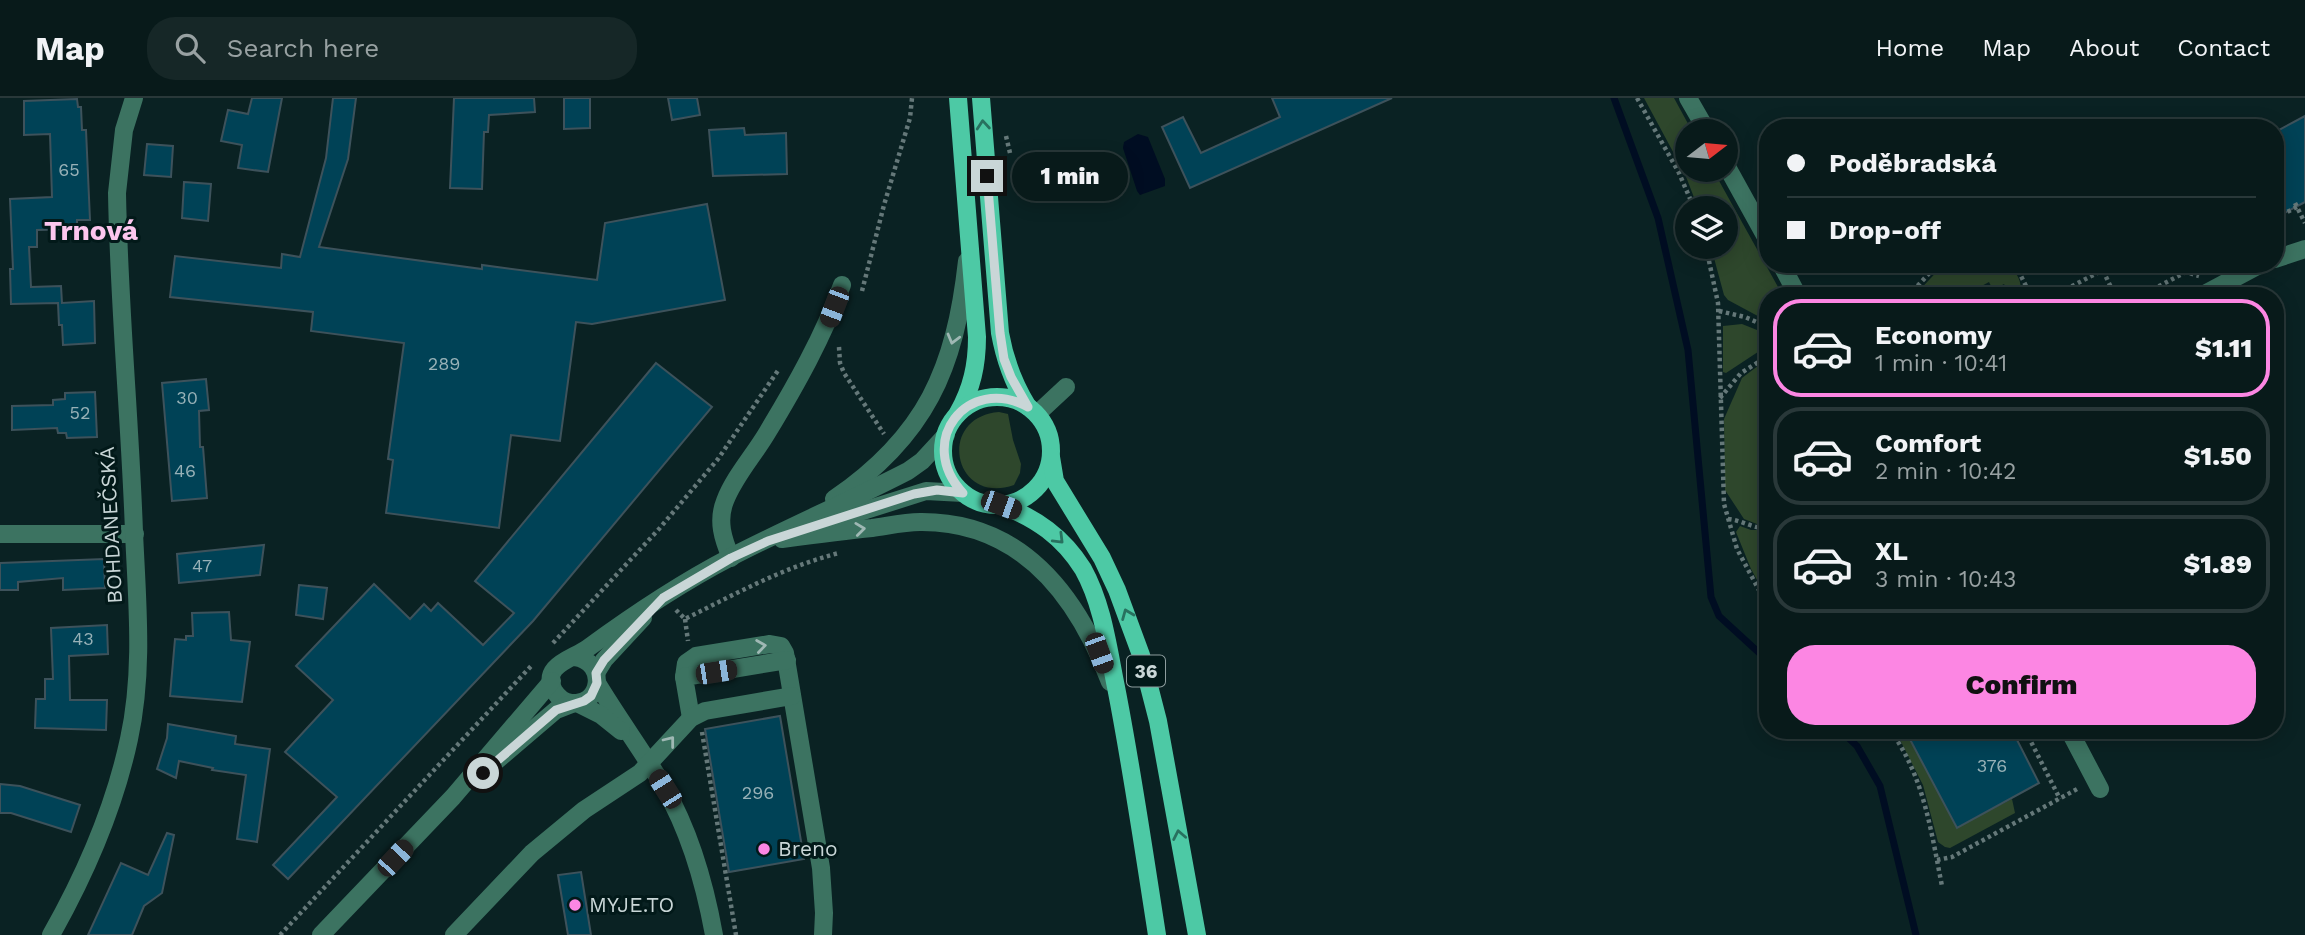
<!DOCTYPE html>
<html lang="en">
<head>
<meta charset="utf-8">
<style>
  :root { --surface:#081a1a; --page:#162727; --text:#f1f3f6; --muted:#98a1a2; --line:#293839; --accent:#fc86e3 }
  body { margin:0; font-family:"Work Sans",sans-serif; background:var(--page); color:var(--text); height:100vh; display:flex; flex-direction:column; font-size:26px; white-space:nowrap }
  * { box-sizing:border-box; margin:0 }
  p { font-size:23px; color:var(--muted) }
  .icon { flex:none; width:38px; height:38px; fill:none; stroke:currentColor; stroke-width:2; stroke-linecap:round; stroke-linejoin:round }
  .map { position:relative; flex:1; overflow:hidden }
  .sheet { position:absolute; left:1759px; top:189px; width:525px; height:452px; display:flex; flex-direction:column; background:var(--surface); border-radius:28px; box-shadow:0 4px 18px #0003,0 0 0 2px var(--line) }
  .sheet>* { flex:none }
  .guide { position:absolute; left:1759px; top:21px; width:525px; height:154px; border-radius:28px; box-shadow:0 4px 18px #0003,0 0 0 2px var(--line); display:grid; align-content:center; height:154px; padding:0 28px; background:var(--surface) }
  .needle { width:46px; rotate:74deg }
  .controls { position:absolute; left:1675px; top:21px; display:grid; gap:14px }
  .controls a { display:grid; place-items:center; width:63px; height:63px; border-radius:50%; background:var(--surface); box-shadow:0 4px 18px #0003,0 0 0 2px var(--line); font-size:35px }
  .end { position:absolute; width:32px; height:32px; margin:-16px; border:9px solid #c9d6d7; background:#111; box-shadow:0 0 0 4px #111 }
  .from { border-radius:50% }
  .bubble { position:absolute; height:49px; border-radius:24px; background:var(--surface); box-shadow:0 4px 18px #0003,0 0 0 2px var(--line); font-size:23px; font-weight:800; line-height:49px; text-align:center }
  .car { position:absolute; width:21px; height:42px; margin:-21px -10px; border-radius:9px; box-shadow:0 0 5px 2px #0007; background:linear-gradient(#222 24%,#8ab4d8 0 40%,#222 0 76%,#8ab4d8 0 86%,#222 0) }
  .guide b { display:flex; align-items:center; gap:24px; height:66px; font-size:26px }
  .guide b+b { border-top:2px solid var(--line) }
  .guide i { width:18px; height:18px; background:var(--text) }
  ul { padding:12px 0 0; list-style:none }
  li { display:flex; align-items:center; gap:21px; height:98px; margin:0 14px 10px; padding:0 14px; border:4px solid var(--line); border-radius:28px }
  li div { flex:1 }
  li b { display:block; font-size:26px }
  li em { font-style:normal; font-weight:800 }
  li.selected { border-color:var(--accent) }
  li>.icon { width:63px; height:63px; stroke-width:1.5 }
  .action { display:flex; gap:14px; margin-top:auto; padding:14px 28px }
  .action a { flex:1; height:80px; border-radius:28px; background:var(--accent); color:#111; font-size:28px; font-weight:800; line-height:80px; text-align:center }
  header { display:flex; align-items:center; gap:42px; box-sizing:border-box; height:98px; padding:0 35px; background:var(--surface); border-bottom:2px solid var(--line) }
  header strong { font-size:33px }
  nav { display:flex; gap:38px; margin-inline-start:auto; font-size:24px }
  .search { width:490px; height:63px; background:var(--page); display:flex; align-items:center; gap:18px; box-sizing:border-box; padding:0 24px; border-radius:28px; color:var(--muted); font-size:26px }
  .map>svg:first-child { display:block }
  .green { fill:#2e472c }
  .water { fill:#000d22 }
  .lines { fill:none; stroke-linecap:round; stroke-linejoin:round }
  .stream { stroke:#000d22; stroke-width:7 }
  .building { fill:#004256; stroke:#3d525b; stroke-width:2 }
  .path { stroke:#657879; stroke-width:4.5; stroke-dasharray:3.5 3.5; stroke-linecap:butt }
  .minor { stroke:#3c7361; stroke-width:18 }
  .major { stroke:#4dc9a5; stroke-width:18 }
  .oneway { stroke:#28715f }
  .oneway2 { stroke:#9fb8b4 }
  .route { stroke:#c9d6d7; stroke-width:9 }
  .poi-dot { fill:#fc86e3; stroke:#021919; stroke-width:2.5 }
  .labels { text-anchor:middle; stroke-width:6; stroke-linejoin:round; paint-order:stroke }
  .number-label { font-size:18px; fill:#97b1b7 }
  .shield { fill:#021919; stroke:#8d9d9e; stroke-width:2 }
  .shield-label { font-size:19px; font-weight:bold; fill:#c9d6d7 }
  .street-label { font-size:21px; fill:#c9d6d7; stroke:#021919 }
  .poi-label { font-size:21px; fill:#c9d6d7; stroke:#021919; text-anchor:start }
  .district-label { font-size:28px; font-weight:bold; fill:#fcc6ee; stroke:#021919 }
</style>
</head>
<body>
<header>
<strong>Map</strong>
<div class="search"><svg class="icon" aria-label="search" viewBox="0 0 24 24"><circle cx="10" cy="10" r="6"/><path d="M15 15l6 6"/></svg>Search here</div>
<nav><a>Home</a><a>Map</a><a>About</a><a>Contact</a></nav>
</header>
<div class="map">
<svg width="2305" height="837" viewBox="0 0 2305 837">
  <rect width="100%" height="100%" fill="#0a2223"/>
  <g class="green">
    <polygon points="1644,0 1674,0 1692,33 1687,33 1687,72 1713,72 1783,198 1768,198 1767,223 1728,202 1724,197 1711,149 1726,149 1726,110 1698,110 1685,76"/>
    <path d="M1944,166h63c10,8 17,19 12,32h-9l-6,-12 -11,6 -4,-8 -26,14h-49z"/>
    <polygon points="1742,226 1767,236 1767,248 1726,275 1723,274 1723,228"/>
    <polygon points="1767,261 1767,424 1757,426 1744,421 1725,392 1724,321 1742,280"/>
    <path d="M999,314l9,2 5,26 8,24 -1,9 -6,12c-61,21 -78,-68 -15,-73z"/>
    <polygon points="1740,428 1751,432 1767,432 1767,500 1751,471 1736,434"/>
    <polygon points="1895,632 1905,632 1957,729 2012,701 2015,715 1950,750 1945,749 1938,744 1923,687"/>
  </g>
  <polygon class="water" points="1138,36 1148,39 1165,81 1165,88 1140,97 1137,93 1123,50 1124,44"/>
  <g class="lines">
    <g class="stream">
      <polyline points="1614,0 1658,120 1688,252 1711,499 1719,518 1768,563"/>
      <polyline points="1840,632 1857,648 1880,688 1916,837"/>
    </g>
  </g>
  <g class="building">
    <polygon points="252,0 282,0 268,74 238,70 242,47 221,43 228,12 248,16"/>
    <polygon points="333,0 356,0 348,61 319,149 482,171 482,167 597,182 605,125 707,106 725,202 592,226 576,224 560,343 511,337 499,430 386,415 393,362 388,361 404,245 311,233 313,214 170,199 175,158 281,170 282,156 300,159 326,60"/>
    <polygon points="454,0 534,0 535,14 489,17 488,34 484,34 482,91 450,90"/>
    <polygon points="564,0 590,0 590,30 564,31"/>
    <polygon points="668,0 697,0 700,17 672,22"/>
    <polygon points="1272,0 1392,0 1190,90 1162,29 1183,19 1201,55 1280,19"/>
    <polygon points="77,1 78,9 81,9 82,32 86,32 90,122 77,122 77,127 72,128 72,131 37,132 37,149 29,149 31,189 61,188 62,205 94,203 95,245 63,247 62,227 59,227 58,205 11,206 10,171 13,171 10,101 52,99 50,36 24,37 24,3"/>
    <polygon points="2305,18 2305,104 2275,120 2275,34"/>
    <polygon points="744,30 745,37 786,35 787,76 713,78 709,32"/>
    <polygon points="147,46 173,48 171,79 144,77"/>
    <polygon points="184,84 211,86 208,123 182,120"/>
    <polygon points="656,265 712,309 533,523 288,781 273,767 337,699 285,654 333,602 296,568 374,486 410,521 424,506 431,513 438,505 483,547 514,515 475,483"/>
    <polygon points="206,281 209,312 199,313 200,349 203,349 207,400 172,403 162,285"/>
    <polygon points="95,294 97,339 67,340 66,335 58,335 57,330 12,332 12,308 53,307 53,302 65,301 65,295"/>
    <polygon points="264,447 260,477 179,485 177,456"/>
    <polygon points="104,461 105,490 63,492 63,480 18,484 18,492 0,492 0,465"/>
    <polygon points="299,487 327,490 323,521 296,517"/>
    <polygon points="229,514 231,542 250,544 242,604 170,598 175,541 186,542 186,538 193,538 192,515"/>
    <polygon points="107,527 108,556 69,558 70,602 107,602 106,632 35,630 36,601 45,601 45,581 53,581 51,530"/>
    <polygon points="780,618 804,761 729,774 705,631"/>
    <polygon points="168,626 236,638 235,646 270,651 257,744 237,741 246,677 212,672 213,670 179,663 176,680 157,671 167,640"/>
    <polygon points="1905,632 2012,632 2039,685 1957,730"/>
    <polygon points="0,686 20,688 80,707 71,734 11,715 0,715"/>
    <polygon points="167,735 174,737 162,795 144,808 132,837 88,837 121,765 148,777"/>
    <polygon points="581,774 591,837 568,837 558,777"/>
  </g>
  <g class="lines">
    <g class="path">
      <polyline points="1637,0 1679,75 1694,110"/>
      <polyline points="1006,38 1010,55"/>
      <polyline points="2295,105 2305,125"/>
      <polyline points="2275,120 2297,109"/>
      <polyline points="1706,149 1718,205 1724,406 1737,451 1768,509"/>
      <polyline points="2015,166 2031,198"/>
      <polyline points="2100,166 2115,198"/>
      <polyline points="862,193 884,107 910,20 912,0"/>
      <polyline points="1908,198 1938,166"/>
      <polyline points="2053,198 2103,172"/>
      <polyline points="2140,198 2186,174 2199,178"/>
      <polyline points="1719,213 1745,219 1768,229"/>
      <polyline points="839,249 840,265 844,275 884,336"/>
      <polyline points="1720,300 1741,275 1768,258"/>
      <path d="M1728,421c14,1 25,10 40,9"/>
      <path d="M676,512l9,9c50,-25 99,-52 154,-66"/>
      <polyline points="685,521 688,543"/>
      <polyline points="553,545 659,431 718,361 779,271"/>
      <path d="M1890,632c34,46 41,101 52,156"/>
      <polyline points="2025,632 2060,701"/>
      <polyline points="702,634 736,837"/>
      <polyline points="1937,762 1952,759 2079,690"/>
      <polyline points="280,837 533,566"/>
    </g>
    <g class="minor">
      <polyline points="1688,0 1707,33"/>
      <polyline points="1726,67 1768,143"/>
      <polyline points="2275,161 2305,151"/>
      <polyline points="1781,166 1798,198"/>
      <polyline points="2201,198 2261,166"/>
      <polyline points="1037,316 1066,289"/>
      <path d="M834,401c92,-63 121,-130 133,-238"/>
      <polyline points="825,425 926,393 963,395"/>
      <polyline points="0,436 135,436"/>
      <path d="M782,441c30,-4 60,-8 90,-11 15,-2 32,-6 48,-6 101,-1 157,73 190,160"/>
      <path d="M731,460c-8,-19 -14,-37 -6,-57 9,-24 29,-46 42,-68 29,-48 56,-96 75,-148"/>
      <path d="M575,559c33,5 26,50 -4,46 -7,-1 -13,-6 -17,-12 -14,-26 19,-32 34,-43 45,-33 93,-65 143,-91 58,-30 119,-56 177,-86l14,-10 24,-26"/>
      <polyline points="596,575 604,562 643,520"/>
      <polyline points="684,579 686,565 696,558 770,546 781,548 785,555 821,770 824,815 823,837"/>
      <path d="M597,585c21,35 46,69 67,104 26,45 41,98 50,148"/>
      <polyline points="577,605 601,617 621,633"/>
      <polyline points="691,620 684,579 787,562"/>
      <polyline points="2069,632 2100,691"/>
      <polyline points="495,664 556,612 574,605"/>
      <path d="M51,837c35,-62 63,-126 78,-196 15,-69 8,-137 5,-207 -4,-113 -15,-225 -17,-339l7,-63 10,-32"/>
      <polyline points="321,837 453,699 552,583"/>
      <polyline points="454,837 532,755 584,712 640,675 691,620 705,613 792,598"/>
    </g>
    <g class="major">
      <path d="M958,0l19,239c0,28 -5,51 -19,76"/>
      <path d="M981,0l19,235c5,28 13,50 28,74"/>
      <circle cx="997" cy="353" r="54"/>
      <polyline points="1051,359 1055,383 1102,460 1117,492 1141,557 1158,623 1197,837"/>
      <path d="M1001,407c35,13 62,32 82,64 20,36 25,79 33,118 16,82 28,165 41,248"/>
    </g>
  </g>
  <defs><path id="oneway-chevron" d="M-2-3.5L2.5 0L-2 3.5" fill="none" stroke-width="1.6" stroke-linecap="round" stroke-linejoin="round" transform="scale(1.75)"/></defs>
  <g class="oneway">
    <use href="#oneway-chevron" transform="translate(983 27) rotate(-95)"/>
    <use href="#oneway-chevron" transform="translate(1059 441) rotate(45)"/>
    <use href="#oneway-chevron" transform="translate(1127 516) rotate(-112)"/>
    <use href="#oneway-chevron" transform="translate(1179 737) rotate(-101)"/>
  </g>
  <g class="oneway2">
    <use href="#oneway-chevron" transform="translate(953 241) rotate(105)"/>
    <use href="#oneway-chevron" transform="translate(860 431) rotate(-7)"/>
    <use href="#oneway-chevron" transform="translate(761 548) rotate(-8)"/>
    <use href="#oneway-chevron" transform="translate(670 643) rotate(-52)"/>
  </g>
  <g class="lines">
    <path class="route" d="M483,675l73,-63 28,-9 7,-5 6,-13 -1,-10 8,-13 59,-62 68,-40 37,-17 146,-47 23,-4 26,3c-48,-51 4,-119 65,-86l-17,-30 -7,-18 -4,-26 -13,-157"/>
  </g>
  <g class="poi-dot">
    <circle cx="764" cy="751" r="7"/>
    <circle cx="575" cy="807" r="7"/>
  </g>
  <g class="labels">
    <g class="number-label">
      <text x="69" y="78">65</text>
      <text x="444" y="272">289</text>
      <text x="187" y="306">30</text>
      <text x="80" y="321">52</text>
      <text x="185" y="379">46</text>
      <text x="202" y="474">47</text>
      <text x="83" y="547">43</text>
      <text x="1992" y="674">376</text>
      <text x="758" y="701">296</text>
    </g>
    <rect class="shield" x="1127" y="557.5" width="38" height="31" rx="5"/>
    <g class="shield-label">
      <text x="1146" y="580">36</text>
    </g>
    <g class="street-label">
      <text transform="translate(111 427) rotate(-93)" y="7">BOHDANEČSKÁ</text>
    </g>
    <g class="poi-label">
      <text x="778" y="758">Breno</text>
      <text x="589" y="814">MYJE.TO</text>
    </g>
    <g class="district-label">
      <text x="91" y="142">Trnová</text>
    </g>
  </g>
</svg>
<div class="controls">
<a><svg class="needle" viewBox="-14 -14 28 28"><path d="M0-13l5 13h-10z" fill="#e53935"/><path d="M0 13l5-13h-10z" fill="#98a1a2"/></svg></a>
<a><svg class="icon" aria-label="layers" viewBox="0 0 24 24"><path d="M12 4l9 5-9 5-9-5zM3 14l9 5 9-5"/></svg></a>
</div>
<i class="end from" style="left:483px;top:675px"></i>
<i class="end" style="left:987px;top:78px"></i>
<div class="bubble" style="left:1012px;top:54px;width:116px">1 min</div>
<i class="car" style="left:834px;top:209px;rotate:201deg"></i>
<i class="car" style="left:1001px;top:407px;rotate:110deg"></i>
<i class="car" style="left:1099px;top:555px;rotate:160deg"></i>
<i class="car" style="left:716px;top:574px;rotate:81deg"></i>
<i class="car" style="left:665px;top:691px;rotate:328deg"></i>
<i class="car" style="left:395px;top:760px;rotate:43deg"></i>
<div class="guide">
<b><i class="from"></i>Poděbradská</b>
<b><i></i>Drop-off</b>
</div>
<section class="sheet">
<ul>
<li class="selected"><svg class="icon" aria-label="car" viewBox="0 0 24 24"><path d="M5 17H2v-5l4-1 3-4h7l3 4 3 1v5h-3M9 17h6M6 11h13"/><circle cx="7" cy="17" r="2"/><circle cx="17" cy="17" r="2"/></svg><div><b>Economy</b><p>1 min · 10:41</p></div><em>$1.11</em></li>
<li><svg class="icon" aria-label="car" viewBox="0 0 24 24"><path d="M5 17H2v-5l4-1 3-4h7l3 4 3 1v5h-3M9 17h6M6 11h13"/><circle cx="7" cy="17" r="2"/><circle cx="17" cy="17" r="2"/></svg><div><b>Comfort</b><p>2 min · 10:42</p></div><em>$1.50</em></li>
<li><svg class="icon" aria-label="car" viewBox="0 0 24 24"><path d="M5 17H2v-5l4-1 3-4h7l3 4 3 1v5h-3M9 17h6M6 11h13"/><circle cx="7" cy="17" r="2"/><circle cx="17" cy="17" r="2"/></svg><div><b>XL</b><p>3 min · 10:43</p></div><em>$1.89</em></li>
</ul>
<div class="action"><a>Confirm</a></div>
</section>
</div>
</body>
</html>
